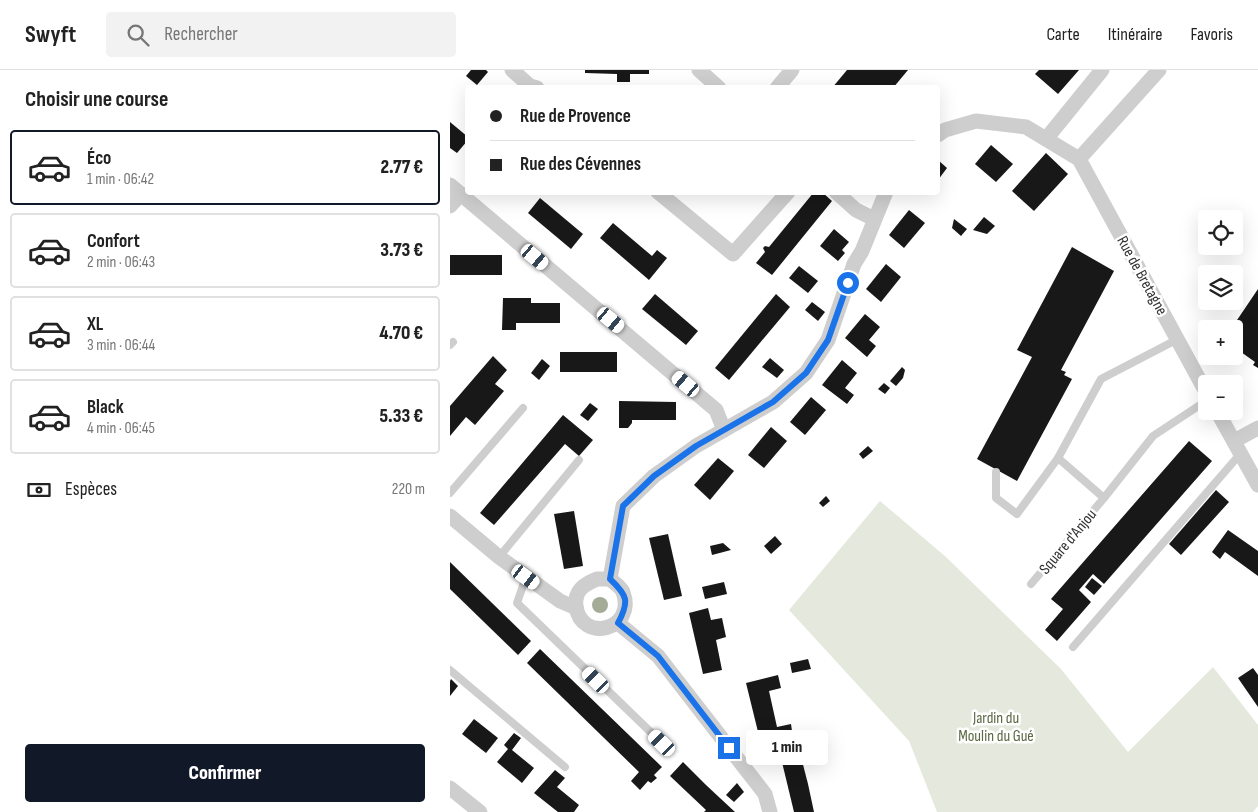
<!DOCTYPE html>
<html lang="fr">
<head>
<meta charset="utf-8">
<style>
  :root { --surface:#fff; --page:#f2f2f2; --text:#222; --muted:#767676; --line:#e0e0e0; --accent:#111827 }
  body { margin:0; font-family:"Sofia Sans Condensed",sans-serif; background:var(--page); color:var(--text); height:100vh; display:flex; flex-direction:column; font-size:19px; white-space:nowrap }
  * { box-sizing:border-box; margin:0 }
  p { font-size:16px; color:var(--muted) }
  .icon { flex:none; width:28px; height:28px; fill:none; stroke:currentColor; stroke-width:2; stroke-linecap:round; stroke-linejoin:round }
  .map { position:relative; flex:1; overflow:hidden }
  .sheet { display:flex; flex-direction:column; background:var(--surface); width:450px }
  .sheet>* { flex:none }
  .banner { position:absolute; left:15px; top:15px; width:475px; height:110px; border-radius:5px; box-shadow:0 5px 20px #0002; display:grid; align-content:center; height:110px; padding:0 25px; background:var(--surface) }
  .buttons { position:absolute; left:748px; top:140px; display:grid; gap:10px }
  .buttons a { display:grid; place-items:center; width:45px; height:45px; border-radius:5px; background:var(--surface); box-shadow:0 5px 20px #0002; font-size:25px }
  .end { position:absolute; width:22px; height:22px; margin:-11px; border:6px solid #1a73e8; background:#fff; box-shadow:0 0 0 2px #fff }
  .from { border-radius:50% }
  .bubble { position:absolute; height:35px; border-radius:5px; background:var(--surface); box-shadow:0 5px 20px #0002; font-size:16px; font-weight:800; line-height:35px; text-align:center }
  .car { position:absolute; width:15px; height:30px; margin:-15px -8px; border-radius:6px; box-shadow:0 0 4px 1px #0007; background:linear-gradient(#fff 24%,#345 0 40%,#fff 0 76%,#345 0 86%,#fff 0) }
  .banner b { display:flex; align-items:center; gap:18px; height:48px; font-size:19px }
  .banner b+b { border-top:1px solid var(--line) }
  .banner i { width:12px; height:12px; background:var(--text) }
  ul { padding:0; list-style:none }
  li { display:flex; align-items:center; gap:15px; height:75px; margin:0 10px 8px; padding:0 15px; border:2px solid var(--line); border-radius:5px }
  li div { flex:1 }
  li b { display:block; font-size:19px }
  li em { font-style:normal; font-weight:800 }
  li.current { border-color:var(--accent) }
  li>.icon { width:45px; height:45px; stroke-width:1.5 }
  h2 { padding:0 25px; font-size:22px; line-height:60px }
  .pay { display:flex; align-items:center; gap:12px; height:55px; padding:0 25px; font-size:19px }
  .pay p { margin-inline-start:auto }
  .button { display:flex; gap:10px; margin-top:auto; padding:10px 25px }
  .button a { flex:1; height:58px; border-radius:5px; background:var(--accent); color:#fff; font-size:20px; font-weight:800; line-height:58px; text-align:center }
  header { display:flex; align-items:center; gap:30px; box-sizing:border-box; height:70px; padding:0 25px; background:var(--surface); border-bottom:1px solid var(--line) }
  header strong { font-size:24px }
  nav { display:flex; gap:28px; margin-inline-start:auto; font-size:18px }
  .search { width:350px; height:45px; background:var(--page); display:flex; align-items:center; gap:12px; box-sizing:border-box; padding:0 18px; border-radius:5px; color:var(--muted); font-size:19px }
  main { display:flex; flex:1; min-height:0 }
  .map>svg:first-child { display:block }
  .green { fill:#e5e9dd }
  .building { fill:#181818 }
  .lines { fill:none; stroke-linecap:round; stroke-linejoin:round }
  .service { stroke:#cecece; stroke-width:8 }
  .minor { stroke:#cecece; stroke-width:15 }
  .tree { fill:#a4ac97 }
  .route { stroke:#1a73e8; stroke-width:6 }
  .labels { text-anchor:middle; stroke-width:5; stroke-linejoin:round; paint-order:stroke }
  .street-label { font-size:16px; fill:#313131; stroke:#fff }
  .park-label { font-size:16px; fill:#5a6842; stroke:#fff }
</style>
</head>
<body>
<header>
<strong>Swyft</strong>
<div class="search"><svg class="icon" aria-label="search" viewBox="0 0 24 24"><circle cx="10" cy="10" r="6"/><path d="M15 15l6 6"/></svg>Rechercher</div>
<nav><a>Carte</a><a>Itinéraire</a><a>Favoris</a></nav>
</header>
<main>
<section class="sheet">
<h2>Choisir une course</h2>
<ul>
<li class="current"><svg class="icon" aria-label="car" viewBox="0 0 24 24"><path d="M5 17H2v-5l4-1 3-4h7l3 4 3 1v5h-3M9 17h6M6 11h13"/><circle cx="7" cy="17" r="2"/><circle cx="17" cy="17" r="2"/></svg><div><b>Éco</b><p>1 min · 06:42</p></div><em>2.77 €</em></li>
<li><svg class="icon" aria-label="car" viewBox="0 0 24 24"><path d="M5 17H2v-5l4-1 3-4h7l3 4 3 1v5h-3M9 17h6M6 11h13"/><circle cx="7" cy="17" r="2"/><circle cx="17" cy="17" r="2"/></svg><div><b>Confort</b><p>2 min · 06:43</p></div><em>3.73 €</em></li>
<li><svg class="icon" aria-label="car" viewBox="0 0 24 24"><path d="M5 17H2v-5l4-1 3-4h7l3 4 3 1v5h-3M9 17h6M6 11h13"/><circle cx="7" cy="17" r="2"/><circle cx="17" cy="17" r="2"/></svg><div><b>XL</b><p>3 min · 06:44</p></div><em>4.70 €</em></li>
<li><svg class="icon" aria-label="car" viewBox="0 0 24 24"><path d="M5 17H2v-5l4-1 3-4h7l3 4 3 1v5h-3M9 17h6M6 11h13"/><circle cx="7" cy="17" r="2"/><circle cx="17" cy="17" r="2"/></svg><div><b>Black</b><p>4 min · 06:45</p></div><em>5.33 €</em></li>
</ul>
<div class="pay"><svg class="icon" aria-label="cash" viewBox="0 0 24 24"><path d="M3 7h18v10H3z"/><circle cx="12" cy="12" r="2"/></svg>Espèces<p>220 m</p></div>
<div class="button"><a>Confirmer</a></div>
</section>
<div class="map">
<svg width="808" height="742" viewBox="0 0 808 742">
  <rect width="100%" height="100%" fill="#fff"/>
  <polygon class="green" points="430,431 496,487 611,599 678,682 763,597 808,655 808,736 803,742 487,742 459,671 339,540"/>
  <g class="building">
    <polygon points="21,0 36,0 38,2 27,15 16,6"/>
    <polygon points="135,0 199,0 199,4 180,4 180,12 167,12 167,4 135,3"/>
    <polygon points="397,0 458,0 443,18 382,18"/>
    <polygon points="589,0 629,0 608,24 585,4"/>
    <polygon points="0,52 18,67 18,70 7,83 0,78"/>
    <polygon points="541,75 563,94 546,112 525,94"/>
    <polygon points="596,83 618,104 584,141 562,121"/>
    <polygon points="488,90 497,98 488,110"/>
    <polygon points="364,122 372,122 382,131 322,205 306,193 315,182 313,178 315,176 319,177"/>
    <polygon points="90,128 133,164 121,179 78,143"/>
    <polygon points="459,140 475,153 454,178 439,165"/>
    <polygon points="534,147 545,156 537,164 523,160"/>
    <polygon points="504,149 517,159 511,166 502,158"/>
    <polygon points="163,153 202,186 207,180 217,188 199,210 150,168"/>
    <polygon points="384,159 399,172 392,180 395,183 388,191 370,176"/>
    <polygon points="622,177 664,201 611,300 616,302 614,305 622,309 567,411 527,389 582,287 567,280"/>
    <rect x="0" y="185" width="52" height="20"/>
    <polygon points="436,194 451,207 431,232 416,219"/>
    <polygon points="349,196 368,211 358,223 339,208"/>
    <polygon points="808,219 808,298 803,295 805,292 784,277 784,259 781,259"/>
    <polygon points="205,224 248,261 236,275 192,239"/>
    <polygon points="326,224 340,237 279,310 265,298"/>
    <polygon points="53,228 81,228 81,233 110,233 110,253 66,253 66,260 52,260"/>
    <polygon points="362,232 375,242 368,251 355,240"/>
    <polygon points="415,244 430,257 419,270 426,276 417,287 395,268"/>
    <rect x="110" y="282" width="57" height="20"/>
    <polygon points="43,286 57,300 45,314 54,321 25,355 16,347 0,366 0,336"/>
    <polygon points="320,288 334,300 327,308 312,297"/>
    <polygon points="92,289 100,296 89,310 81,303"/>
    <polygon points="392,290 407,303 395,318 404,325 397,334 372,315"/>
    <polygon points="452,297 455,300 453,308 446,316 440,311"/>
    <polygon points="434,313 440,318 435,324 428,319"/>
    <polygon points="361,327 376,340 355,365 340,352"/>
    <polygon points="169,331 226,332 226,350 182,350 182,353 178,358 169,358"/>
    <polygon points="140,333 148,339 138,351 130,345"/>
    <polygon points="113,345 143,370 129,386 115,374 44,455 30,443"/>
    <polygon points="321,357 337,371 314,398 298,385"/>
    <polygon points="739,371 762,391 654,514 643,504 629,520 641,532 607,571 595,560 613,539 601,529"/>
    <polygon points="418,376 423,381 413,389 409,384"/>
    <polygon points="268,388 284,401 260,430 244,415"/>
    <polygon points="766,420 779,432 731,485 719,474"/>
    <polygon points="376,426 380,431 373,437 369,433"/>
    <polygon points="124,441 133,496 114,499 104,444"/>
    <polygon points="778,460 808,481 808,506 775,482 770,489 762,482"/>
    <polygon points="218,464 232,526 214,530 199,468"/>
    <polygon points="325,466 332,474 321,484 314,476"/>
    <polygon points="273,473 281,480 262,485 260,476"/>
    <polygon points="0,492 81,571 68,585 0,519"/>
    <polygon points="642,508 652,516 644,525 635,517"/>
    <polygon points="274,512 277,524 255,529 252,517"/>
    <polygon points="258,538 261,550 272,548 276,567 266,570 272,600 253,604 239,543"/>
    <polygon points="90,579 212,697 204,705 207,708 201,713 198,711 190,720 181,711 189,702 77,593"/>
    <polygon points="358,589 361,599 342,603 340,593"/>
    <polygon points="803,598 808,605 808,637 788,608"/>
    <polygon points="328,605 331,618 319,621 327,657 341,654 343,668 311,674 296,613"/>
    <polygon points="1,609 8,616 0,626 0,611"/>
    <polygon points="24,649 48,668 36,683 12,664"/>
    <polygon points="64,663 71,668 62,680 84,698 72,713 47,692 58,679 54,675"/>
    <polygon points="350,683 358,714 364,742 344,742 331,688"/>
    <polygon points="233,692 256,715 285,742 254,742 256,740 220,706"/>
    <polygon points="105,700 115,708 107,717 129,735 124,742 108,742 84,723"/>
    <polygon points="287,713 294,722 284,732 276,725"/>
  </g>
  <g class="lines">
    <g class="service">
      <polyline points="728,269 651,309 608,388 654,428 703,366 756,331"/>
      <polyline points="0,275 3,272"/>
      <polyline points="546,402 546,428 567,444 608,388"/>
      <polyline points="0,423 73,338"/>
      <polyline points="49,487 129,390"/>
      <polyline points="76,507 67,533 212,673"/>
      <polyline points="581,514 654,428"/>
      <polyline points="623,577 791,383"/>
      <polyline points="0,600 115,697"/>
    </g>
    <g class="minor">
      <polyline points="62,0 80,16 87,18"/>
      <polyline points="249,0 269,18"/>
      <polyline points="327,18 342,0"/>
      <polyline points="488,65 495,60 526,51 576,57 629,89 756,322"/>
      <polyline points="596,69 652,0"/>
      <polyline points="629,89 709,0"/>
      <polyline points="0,115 266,340 274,360"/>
      <polyline points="208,122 283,184 338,122"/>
      <polyline points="386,122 406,140 424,149"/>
      <polyline points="0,136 11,124"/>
      <polyline points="767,341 808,415"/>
      <polyline points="784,371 808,358"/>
      <polyline points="0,446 49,487 110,531 126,538"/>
      <path d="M147,509h13c4,4 11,8 13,13 14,38 -42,52 -47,14 -2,-16 9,-22 21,-27z"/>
      <polyline points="160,509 173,436 204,406 246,376 323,332 356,303 378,270 404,194 412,181 436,122"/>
      <polyline points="168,553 208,586 315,724 320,742"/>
      <polyline points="0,718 30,742"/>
    </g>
  </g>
  <circle class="tree" cx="150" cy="535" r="8"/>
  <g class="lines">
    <path class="route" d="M279,678l-71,-92 -40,-33c12,-22 9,-28 -8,-44l13,-73 31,-30 42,-30 77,-44 33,-29 22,-33 20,-57"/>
  </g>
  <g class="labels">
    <g class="street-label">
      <text transform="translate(693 205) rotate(61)" y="6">Rue de Bretagne</text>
      <text transform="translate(617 471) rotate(-50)" y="6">Square d'Anjou</text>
    </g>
    <g class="park-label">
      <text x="546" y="653">Jardin du<tspan x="546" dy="18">Moulin du Gué</tspan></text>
    </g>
  </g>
</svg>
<div class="buttons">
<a><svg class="icon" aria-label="locate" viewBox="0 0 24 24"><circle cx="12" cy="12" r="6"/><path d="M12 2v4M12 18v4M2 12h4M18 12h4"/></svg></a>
<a><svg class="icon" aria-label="layers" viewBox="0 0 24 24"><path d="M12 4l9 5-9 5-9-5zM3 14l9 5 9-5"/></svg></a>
<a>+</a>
<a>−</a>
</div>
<i class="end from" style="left:398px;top:213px"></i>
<i class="end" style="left:279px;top:678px"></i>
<div class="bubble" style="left:296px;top:660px;width:82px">1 min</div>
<i class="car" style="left:85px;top:187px;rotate:130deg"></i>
<i class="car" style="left:161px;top:250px;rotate:130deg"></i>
<i class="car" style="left:236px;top:314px;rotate:310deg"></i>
<i class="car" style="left:76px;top:507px;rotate:126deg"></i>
<i class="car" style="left:146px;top:610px;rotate:314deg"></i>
<i class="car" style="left:212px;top:673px;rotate:314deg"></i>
<div class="banner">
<b><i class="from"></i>Rue de Provence</b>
<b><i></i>Rue des Cévennes</b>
</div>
</div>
</main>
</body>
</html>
